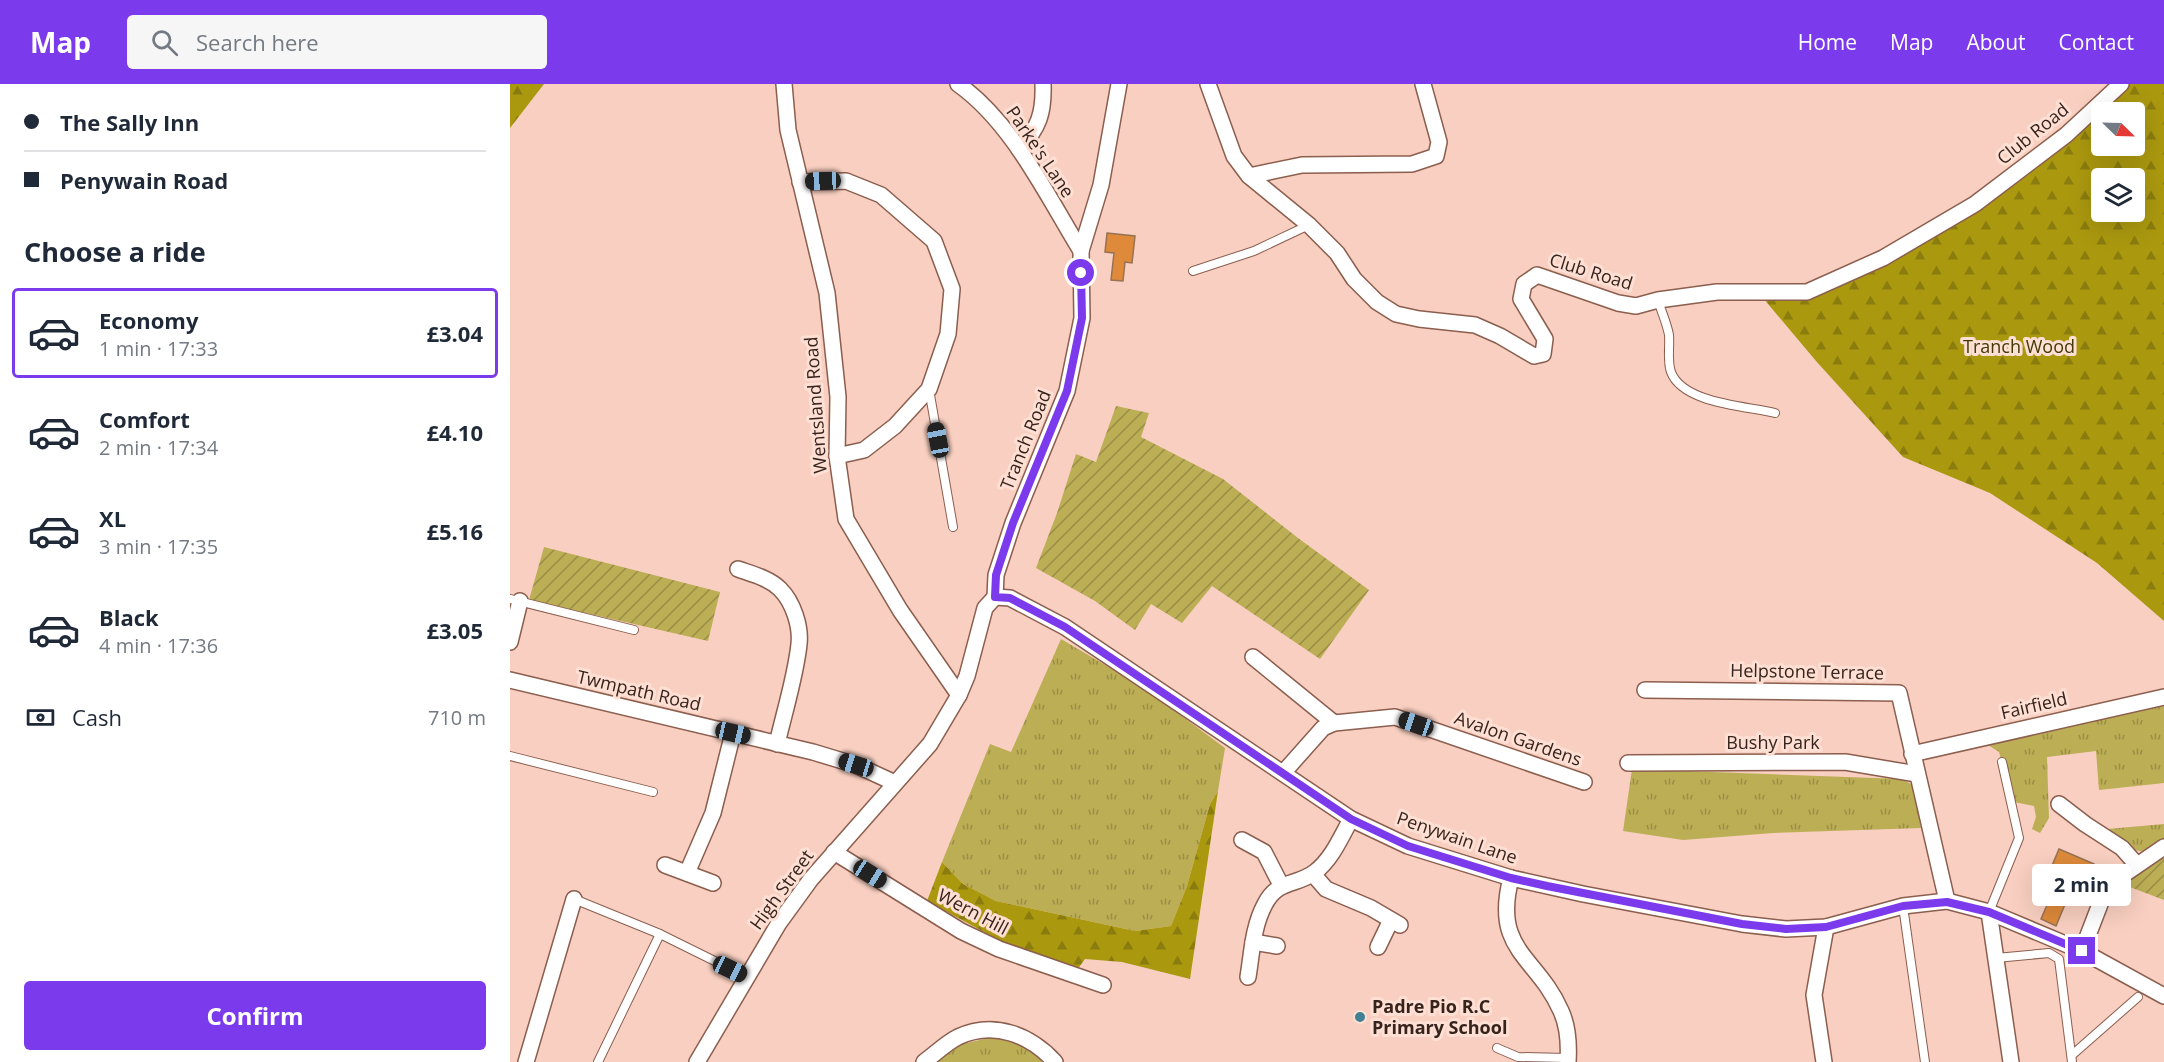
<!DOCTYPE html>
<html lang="en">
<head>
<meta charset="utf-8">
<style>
  :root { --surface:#fff; --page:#f6f6f7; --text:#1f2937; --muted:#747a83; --line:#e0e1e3; --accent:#7c3aed }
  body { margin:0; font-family:"Open Sans",sans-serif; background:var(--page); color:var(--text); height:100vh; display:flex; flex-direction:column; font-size:22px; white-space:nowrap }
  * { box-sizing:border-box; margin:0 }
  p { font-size:20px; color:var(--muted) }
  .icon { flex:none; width:33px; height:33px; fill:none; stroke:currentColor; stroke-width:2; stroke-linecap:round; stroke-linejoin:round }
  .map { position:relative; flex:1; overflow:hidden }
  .details { display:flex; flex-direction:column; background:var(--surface); width:510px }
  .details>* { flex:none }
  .banner { display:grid; align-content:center; height:132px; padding:0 24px; background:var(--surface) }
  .needle { width:39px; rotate:113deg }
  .controls { position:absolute; left:1581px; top:18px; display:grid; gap:12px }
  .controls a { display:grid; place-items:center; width:54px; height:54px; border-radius:6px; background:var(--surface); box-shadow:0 6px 24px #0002; font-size:30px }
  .end { position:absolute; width:27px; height:27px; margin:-14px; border:8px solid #7c3aed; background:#fff; box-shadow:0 0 0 3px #fff }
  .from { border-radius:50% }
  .bubble { position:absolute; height:42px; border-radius:6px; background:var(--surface); box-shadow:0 6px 24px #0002; font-size:20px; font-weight:700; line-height:42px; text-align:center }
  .car { position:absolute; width:18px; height:36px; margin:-18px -9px; border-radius:8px; box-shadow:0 0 4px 2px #0007; background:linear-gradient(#222 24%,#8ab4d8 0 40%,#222 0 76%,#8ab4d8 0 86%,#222 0) }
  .banner b { display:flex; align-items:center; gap:21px; height:57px; font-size:22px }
  .banner b+b { border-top:2px solid var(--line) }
  .banner i { width:15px; height:15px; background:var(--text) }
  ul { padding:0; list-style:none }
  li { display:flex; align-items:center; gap:18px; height:90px; margin:0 12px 9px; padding:0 12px; border:3px solid transparent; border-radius:6px }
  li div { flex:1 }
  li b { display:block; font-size:22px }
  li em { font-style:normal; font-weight:700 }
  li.active { border-color:var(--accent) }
  li>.icon { width:54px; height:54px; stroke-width:1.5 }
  h2 { padding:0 24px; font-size:27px; line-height:72px }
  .pay { display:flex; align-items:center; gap:15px; height:66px; padding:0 24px; font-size:22px }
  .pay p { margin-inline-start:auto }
  .button { display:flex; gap:12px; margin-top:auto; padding:12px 24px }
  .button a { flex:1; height:69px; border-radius:6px; background:var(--accent); color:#fff; font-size:24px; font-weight:700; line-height:69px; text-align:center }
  header { display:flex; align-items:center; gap:36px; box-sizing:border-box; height:84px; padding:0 30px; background:var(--accent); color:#fff }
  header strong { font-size:28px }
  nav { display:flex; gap:33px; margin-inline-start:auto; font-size:21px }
  .search { width:420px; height:54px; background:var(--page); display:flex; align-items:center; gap:15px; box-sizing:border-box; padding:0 21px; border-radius:6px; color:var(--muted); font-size:22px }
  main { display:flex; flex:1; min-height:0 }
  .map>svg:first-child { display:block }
  .grass { fill:url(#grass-tufts) }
  .forest { fill:url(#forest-firs); fill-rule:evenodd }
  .garden { fill:url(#garden-furrows) }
  .building { fill:#de8a3a; stroke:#977254; stroke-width:1.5 }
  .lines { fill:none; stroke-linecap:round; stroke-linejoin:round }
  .service-casing { stroke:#8b5e4e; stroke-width:10 }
  .minor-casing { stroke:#8b5e4e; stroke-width:18 }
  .service { stroke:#fff; stroke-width:8 }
  .minor { stroke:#fff; stroke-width:15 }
  .route { stroke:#7c3aed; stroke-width:8 }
  .poi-dot { fill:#418195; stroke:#fedfd3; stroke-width:2 }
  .labels { text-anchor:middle; stroke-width:6; stroke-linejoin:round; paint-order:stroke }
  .street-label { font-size:18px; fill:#36231c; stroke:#fedfd3 }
  .park-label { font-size:18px; fill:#413a07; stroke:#fedfd3 }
  .poi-label { font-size:18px; font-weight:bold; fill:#36231c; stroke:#fedfd3; text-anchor:start }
</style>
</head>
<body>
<header>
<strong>Map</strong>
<div class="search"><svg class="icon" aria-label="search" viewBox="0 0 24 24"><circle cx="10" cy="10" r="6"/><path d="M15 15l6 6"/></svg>Search here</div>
<nav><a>Home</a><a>Map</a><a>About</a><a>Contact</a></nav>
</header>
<main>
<section class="details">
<div class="banner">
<b><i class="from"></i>The Sally Inn</b>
<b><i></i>Penywain Road</b>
</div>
<h2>Choose a ride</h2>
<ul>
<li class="active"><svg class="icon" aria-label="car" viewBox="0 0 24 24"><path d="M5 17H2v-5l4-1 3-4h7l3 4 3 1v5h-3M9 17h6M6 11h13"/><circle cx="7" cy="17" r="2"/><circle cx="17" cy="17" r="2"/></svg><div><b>Economy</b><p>1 min · 17:33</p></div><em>£3.04</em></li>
<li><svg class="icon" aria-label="car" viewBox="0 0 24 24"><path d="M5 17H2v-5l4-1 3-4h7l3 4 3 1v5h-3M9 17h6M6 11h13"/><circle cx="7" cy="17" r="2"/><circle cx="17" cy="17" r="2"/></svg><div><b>Comfort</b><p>2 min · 17:34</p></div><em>£4.10</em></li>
<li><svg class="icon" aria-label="car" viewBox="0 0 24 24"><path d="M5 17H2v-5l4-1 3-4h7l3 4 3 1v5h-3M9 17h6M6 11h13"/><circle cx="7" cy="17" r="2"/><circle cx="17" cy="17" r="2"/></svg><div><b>XL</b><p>3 min · 17:35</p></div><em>£5.16</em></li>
<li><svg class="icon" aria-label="car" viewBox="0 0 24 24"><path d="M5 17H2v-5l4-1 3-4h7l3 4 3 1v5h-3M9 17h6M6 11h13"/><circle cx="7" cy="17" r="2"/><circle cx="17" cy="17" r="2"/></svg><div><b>Black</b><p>4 min · 17:36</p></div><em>£3.05</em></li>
</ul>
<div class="pay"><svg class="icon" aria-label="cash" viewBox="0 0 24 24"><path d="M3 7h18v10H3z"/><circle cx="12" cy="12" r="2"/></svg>Cash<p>710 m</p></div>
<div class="button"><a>Confirm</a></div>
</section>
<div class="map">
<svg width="1654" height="978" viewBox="0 0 1654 978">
  <defs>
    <pattern id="grass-tufts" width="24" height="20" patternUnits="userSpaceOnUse" patternTransform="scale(1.5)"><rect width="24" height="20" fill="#bcae55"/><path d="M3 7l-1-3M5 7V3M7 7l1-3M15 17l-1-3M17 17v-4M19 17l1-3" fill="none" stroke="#9a8d46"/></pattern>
    <pattern id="forest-firs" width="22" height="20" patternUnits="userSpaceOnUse" patternTransform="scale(1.5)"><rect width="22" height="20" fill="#aa980f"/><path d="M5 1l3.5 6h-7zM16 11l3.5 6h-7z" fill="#8b7c0e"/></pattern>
    <pattern id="garden-furrows" width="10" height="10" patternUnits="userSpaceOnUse" patternTransform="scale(1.5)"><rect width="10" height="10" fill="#bcae55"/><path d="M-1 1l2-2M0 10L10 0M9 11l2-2" fill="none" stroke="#9a8d46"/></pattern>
  </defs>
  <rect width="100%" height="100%" fill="#f8cfc0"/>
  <g class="grass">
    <polygon points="551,555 631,602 715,664 708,707 700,720 677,802 661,842 625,847 486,817 453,800 432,778 480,660 501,668"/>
    <polygon points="1654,619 1654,699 1589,706 1586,667 1537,673 1539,734 1530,749 1522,745 1526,733 1524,722 1504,718 1489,668 1478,661"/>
    <polygon points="1122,685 1392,695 1403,701 1411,744 1263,749 1173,756 1113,747"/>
    <polygon points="1654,740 1654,757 1635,768 1624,766 1598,745"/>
    <path d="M488,952c17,7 34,12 46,26h-108l26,-18z"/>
  </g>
  <g class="forest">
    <polygon points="0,0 34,0 0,44"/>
    <path d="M1611,0h43v537l-67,-58 -107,-70 -87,-36 -87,-96 -58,-69h49l168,-88zM1592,28h32v34h-32zM1592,94h32v34h-32z"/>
    <polygon points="708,707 680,895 612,878 575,875 567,886 496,860 417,817 432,778 453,800 486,817 625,847 661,842 677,802 700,720"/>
  </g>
  <g class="garden">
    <polygon points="606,322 639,329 631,353 713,395 788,454 859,506 810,575 702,502 672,539 641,520 625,546 585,517 526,484 547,429 566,370 586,378"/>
    <polygon points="34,463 210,508 198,557 19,516"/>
    <polygon points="1654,772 1654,816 1612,800"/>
  </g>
  <g class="building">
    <polygon points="597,149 625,152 622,179 615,178 613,197 601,196 604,169 595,168"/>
    <polygon points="1549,765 1584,780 1567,821 1556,818 1546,842 1531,835 1538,819 1528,815"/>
  </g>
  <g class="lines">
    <defs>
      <g id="service">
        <polyline points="683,187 744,167 799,141"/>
        <path d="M1148,216c3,11 9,23 11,35 1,11 -2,26 2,37 12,32 77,34 104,41"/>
        <polyline points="419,305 443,443"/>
        <polyline points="0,515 124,546"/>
        <polyline points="0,672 143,708"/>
        <polyline points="64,815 150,850 237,893"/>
        <polyline points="1393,822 1415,978"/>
        <polyline points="1479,828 1509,754 1492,678"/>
        <polyline points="1486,874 1539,869 1549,875 1562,978"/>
        <polyline points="987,964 1008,973 1058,974"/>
        <polyline points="1562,971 1628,913"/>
        <polyline points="88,978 150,850"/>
      </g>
      <g id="minor">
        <polyline points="274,0 278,46 317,209 328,313 327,372 336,435 390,526 449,611"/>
        <path d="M448,0c54,38 88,110 123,167"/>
        <polyline points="698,0 724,72 739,92 799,141 827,169 844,195 867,218 886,230 909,235 965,241 990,252 1024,272 1033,270 1035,255 1011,215 1014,200 1027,191 1108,219 1126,222 1148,216 1207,208 1297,208 1373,174 1465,120 1556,51 1611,0"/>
        <path d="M509,65c20,-21 25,-36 24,-65"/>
        <polyline points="739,92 792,81 902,80 926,72 929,58 913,0"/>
        <polyline points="290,98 336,97 371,111 424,157 442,205 438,250 419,305 385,342 354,366 327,372"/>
        <path d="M228,485c14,5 31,9 42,20 13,13 21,37 19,55 -3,31 -15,69 -22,100"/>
        <polyline points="485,513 500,514 555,543 841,735 898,762 1001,794 1073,810 1232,840 1276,845 1316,843 1393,822 1437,817 1479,828 1572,867 1654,912"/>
        <polyline points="0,558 10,517"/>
        <polyline points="743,573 824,639"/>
        <polyline points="0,596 303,668 346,681 385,699"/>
        <polyline points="1135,606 1389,609 1437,817"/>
        <polyline points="1402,670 1654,613"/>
        <polyline points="1118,679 1335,678 1407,690"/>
        <polyline points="773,689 813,644 824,639 885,633 1074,698"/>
        <polyline points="1549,720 1575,740 1612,764 1627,781"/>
        <polyline points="732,756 754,768 771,801"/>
        <polyline points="324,768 451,847 489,865 593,901"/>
        <polyline points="155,781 203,799"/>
        <polyline points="177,789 203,729 223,649"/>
        <polyline points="803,790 816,805 861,824 890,841"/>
        <path d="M1001,794c-19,73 26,78 50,133 7,15 8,35 7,51"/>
        <polyline points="1479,828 1501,978"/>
        <polyline points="743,858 767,862"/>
        <polyline points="868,863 881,836"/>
        <polyline points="1572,867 1597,802 1654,763"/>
        <path d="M738,893c4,-25 5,-51 17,-73 13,-25 32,-18 50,-32 17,-13 26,-35 36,-53"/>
        <polyline points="16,978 64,815"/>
        <polyline points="187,978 269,839 301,795 420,660 449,611 457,592 475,524 485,513 486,491 503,439 557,307 572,234 571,167 591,101 609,0"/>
        <path d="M414,978c11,-8 22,-19 34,-25 36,-17 72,-2 97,25"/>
        <polyline points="1314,978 1304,911 1316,843"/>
      </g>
    </defs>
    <use href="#service" class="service-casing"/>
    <use href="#minor" class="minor-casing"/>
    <use href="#service" class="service"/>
    <use href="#minor" class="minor"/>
  </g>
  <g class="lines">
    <polyline class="route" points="571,189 572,234 557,307 503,439 486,491 485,513 500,514 555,543 841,735 898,762 1001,794 1037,802 1232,840 1276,845 1316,843 1393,822 1437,818 1479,828 1572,867"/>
  </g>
  <circle class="poi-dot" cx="850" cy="933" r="6"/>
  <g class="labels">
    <g class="street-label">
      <text transform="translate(1523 50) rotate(-39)" y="6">Club Road</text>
      <text transform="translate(530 68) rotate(56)" y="6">Parke's Lane</text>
      <text transform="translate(1081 188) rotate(17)" y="6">Club Road</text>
      <text transform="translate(306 321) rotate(-94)" y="6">Wentsland Road</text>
      <text transform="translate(516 356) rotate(-68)" y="6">Tranch Road</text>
      <text transform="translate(1297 588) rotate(1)" y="6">Helpstone Terrace</text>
      <text transform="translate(129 607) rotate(13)" y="6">Twmpath Road</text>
      <text transform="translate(1524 622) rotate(-13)" y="6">Fairfield</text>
      <text transform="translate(1008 655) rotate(19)" y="6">Avalon Gardens</text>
      <text x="1263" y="665">Bushy Park</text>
      <text transform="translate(947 754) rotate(19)" y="6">Penywain Lane</text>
      <text transform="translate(272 806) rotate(-54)" y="6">High Street</text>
      <text transform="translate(463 828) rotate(28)" y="6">Wern Hill</text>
    </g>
    <g class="park-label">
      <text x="1509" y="269">Tranch Wood</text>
    </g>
    <g class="poi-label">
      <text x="862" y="929">Padre Pio R.C<tspan x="862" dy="21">Primary School</tspan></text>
    </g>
  </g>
</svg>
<div class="controls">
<a><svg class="needle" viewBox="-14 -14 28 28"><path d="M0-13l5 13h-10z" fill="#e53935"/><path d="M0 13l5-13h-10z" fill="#747a83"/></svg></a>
<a><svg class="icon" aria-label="layers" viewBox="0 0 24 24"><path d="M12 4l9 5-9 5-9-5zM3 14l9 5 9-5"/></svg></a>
</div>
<i class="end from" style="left:571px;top:189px"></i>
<i class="end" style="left:1572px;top:867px"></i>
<div class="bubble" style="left:1522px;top:780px;width:99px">2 min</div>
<i class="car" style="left:313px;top:97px;rotate:268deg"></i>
<i class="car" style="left:428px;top:356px;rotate:349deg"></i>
<i class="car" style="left:906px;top:640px;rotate:289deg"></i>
<i class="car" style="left:223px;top:649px;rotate:103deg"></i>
<i class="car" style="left:346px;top:681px;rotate:287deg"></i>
<i class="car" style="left:360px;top:790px;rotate:122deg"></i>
<i class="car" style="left:220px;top:885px;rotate:115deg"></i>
</div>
</main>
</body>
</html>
